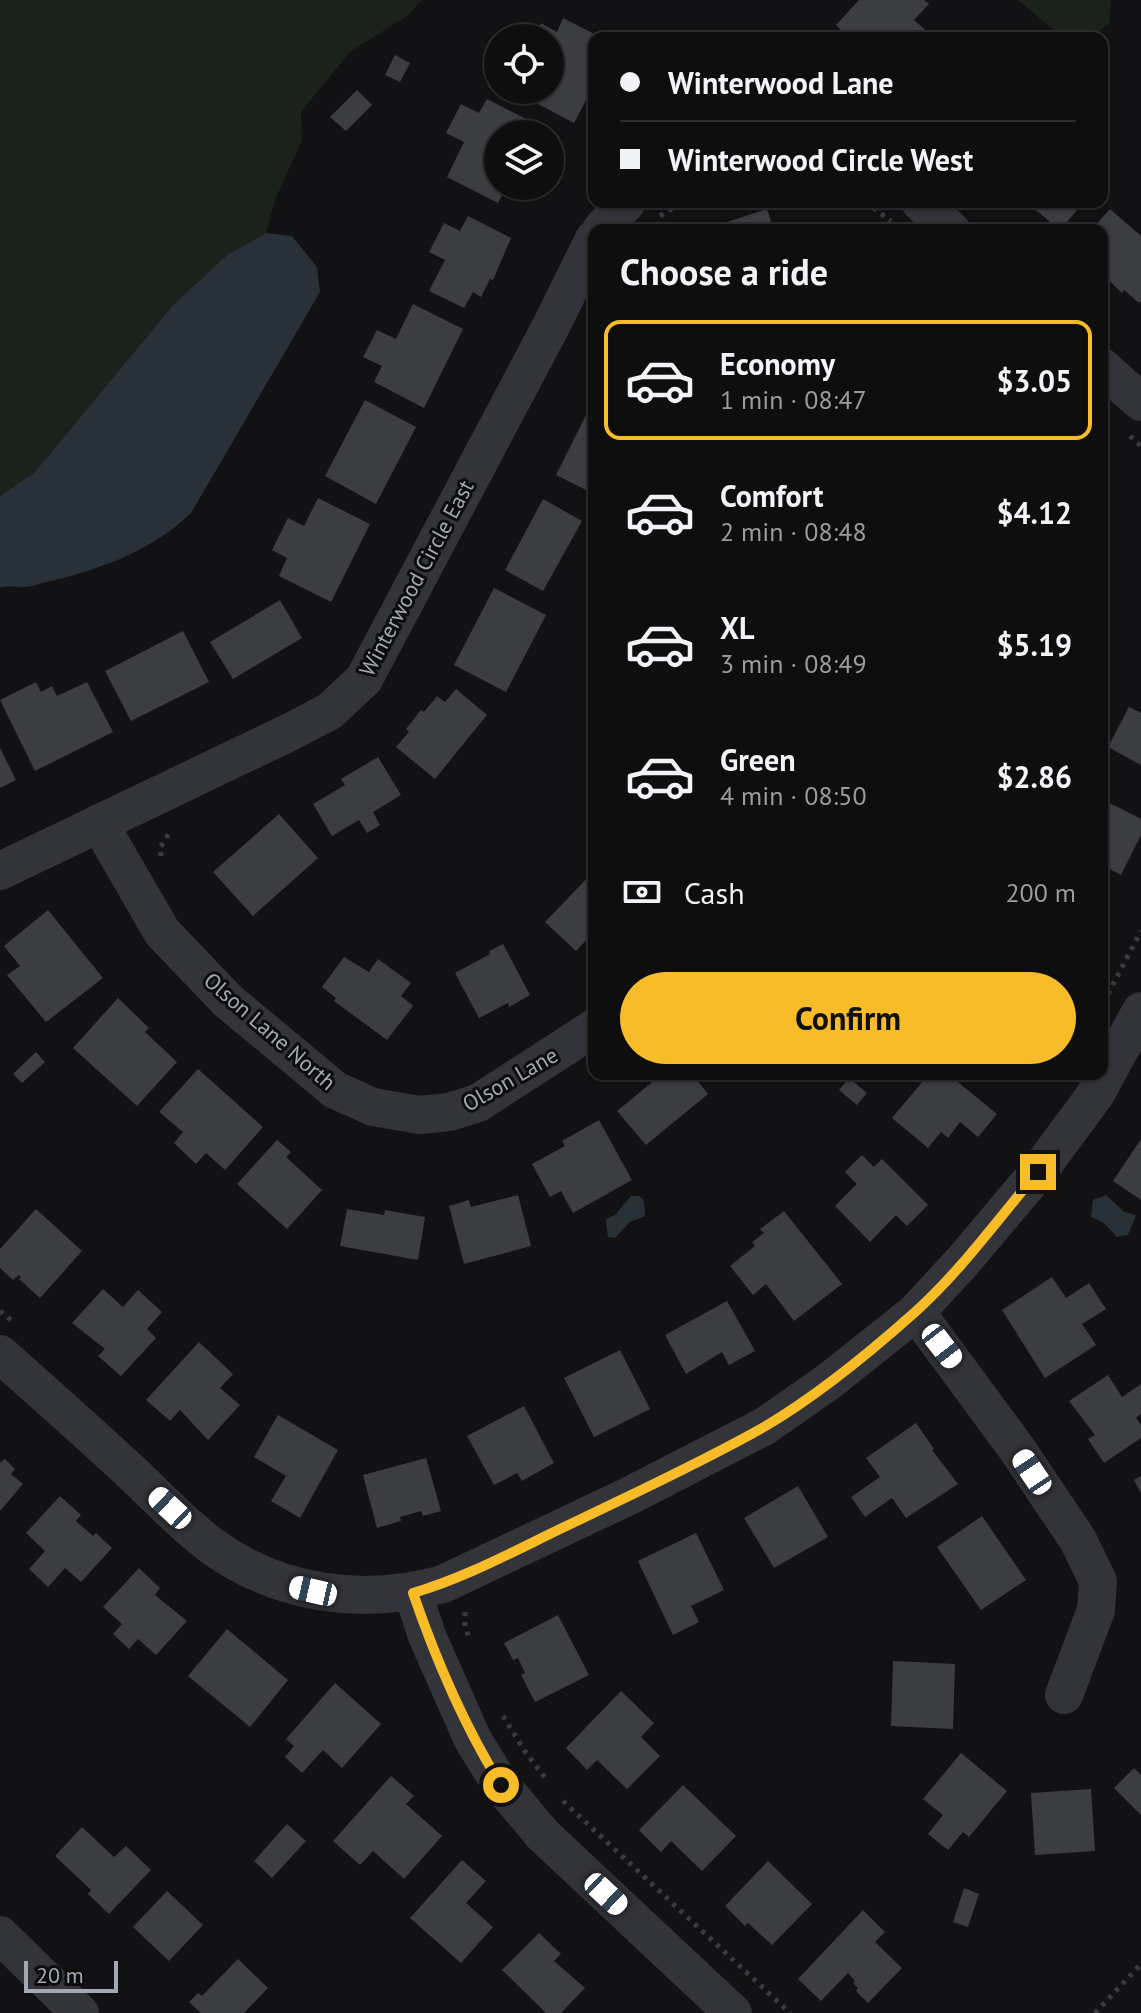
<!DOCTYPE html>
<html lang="en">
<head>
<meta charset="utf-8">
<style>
  :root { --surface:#0e0e0f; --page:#171718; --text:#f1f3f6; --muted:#9b9c9e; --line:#2e2e2f; --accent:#f7bc27 }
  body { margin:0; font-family:"PT Sans",sans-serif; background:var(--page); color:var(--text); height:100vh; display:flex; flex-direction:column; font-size:30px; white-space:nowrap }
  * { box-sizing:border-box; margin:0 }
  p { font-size:26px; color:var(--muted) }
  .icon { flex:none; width:44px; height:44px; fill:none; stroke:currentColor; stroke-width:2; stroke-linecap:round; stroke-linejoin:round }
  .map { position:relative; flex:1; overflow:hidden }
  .side { position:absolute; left:588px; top:224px; width:520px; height:856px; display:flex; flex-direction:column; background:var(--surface); border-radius:16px; box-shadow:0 2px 6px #0004,0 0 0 2px var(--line) }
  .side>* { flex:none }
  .hud { position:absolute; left:588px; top:32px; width:520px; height:176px; border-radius:16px; box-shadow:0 2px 6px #0004,0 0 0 2px var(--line); display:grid; align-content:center; height:176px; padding:0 32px; background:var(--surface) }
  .fabs { position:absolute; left:484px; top:24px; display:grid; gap:16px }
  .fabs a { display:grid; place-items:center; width:80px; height:80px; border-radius:50%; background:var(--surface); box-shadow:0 2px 6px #0004,0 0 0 2px var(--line); font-size:40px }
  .scale { position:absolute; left:24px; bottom:20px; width:94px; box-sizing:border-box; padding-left:8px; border:4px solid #a3a8b5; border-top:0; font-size:22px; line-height:28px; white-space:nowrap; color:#a3a8b5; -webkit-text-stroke:6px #0d0d0f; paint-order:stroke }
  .end { position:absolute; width:36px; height:36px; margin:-18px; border:10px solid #f7bc27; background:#111; box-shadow:0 0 0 4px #111 }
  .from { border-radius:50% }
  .car { position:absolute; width:24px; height:48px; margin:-24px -12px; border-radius:10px; box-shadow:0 0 6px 2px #0007; background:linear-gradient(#fff 24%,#345 0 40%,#fff 0 76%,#345 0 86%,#fff 0) }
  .hud b { display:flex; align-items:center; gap:28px; height:76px; font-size:30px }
  .hud b+b { border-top:2px solid var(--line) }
  .hud i { width:20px; height:20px; background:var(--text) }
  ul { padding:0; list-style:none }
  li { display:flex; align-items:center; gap:24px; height:120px; margin:0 16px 12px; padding:0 16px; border:4px solid transparent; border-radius:16px }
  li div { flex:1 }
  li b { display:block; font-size:30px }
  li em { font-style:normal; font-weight:700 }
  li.current { border-color:var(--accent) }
  li>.icon { width:72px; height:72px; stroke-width:1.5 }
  h2 { padding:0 32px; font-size:36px; line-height:96px }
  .pay { display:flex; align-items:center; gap:20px; height:88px; padding:0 32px; font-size:30px }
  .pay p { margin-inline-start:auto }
  .button { display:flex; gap:16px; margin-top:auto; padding:16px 32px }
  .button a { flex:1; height:92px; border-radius:48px; background:var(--accent); color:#111; font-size:32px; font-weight:700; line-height:92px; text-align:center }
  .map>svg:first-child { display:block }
  .green { fill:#1a221b }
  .water { fill:#283038 }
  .building { fill:#3c3d41 }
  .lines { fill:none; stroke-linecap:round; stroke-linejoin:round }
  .path { stroke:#393b40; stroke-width:5; stroke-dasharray:4 6; stroke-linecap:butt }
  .minor { stroke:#333439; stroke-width:38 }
  .route { stroke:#f7bc27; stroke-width:10 }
  .labels { text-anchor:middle; stroke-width:6; stroke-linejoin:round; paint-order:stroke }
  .street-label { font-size:22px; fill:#a3a8b5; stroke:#0d0d0f }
</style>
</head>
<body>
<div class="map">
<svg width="1141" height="2013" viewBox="0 0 1141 2013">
  <rect width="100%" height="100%" fill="#121214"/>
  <g class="green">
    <polygon points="0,0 422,0 407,16 350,52 301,112 302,140 275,200 266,233 227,255 173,305 35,472 0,496"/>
    <polygon points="1018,0 1111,0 1109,24 1090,38 1063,38"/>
  </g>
  <g class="water">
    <path d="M266,233l26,3 25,31 3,25 -129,221c-40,39 -95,58 -149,70 -6,2 -12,4 -18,4 -9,1 -15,-3 -24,1v-92l35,-24 138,-167 54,-50z"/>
    <polygon points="1106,1195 1124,1212 1136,1215 1128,1235 1117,1237 1104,1223 1091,1217 1093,1200"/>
    <polygon points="631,1196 639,1196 644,1201 645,1216 630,1222 615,1238 608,1237 606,1219 615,1215"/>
  </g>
  <g class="building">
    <polygon points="859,0 924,0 929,4 914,20 935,38 849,38 836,25"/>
    <polygon points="563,18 602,38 594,38 594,85 574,123 523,96 526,90 550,90 550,38 534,38 541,23 557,32"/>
    <polygon points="395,55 410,63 400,82 385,75"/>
    <polygon points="357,90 372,105 346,131 330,117"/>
    <polygon points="487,99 538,125 533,134 498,134 498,186 507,186 498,203 447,177 464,142 446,133 461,104 479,113"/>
    <polygon points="1026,202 1084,202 1060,230"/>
    <polygon points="767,209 774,230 706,230 706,229"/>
    <polygon points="1110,209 1141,236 1141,301 1139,303 1124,290 1122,293 1104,276 1106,274 1102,271 1102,230 1091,230"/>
    <polygon points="468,216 511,238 493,280 490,279 481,297 473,292 464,308 429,291 445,260 429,252 444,223 460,231"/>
    <polygon points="413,304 463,329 424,408 374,382 382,366 363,357 377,330 396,339"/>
    <polygon points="594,399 594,494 556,475"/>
    <polygon points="365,400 416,427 376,504 325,476"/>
    <polygon points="318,498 370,524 331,602 279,576 287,558 272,550 288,518 304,526"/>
    <polygon points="543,499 582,521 543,591 505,570"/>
    <polygon points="494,588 546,615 506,692 454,665"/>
    <polygon points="280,600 302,638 233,679 210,642"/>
    <polygon points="183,631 209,682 131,721 105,671"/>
    <polygon points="36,682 41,692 52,686 57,696 87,682 113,732 35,771 0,700"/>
    <polygon points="456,689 487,715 435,779 396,747 409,732 406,729 421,710 424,712 437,696 445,702"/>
    <polygon points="1129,707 1141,713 1141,765 1108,747"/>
    <polygon points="0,748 16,780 0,788"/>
    <polygon points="378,757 401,795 373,812 380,825 367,833 359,820 332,836 313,804 345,785 341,779"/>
    <polygon points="1102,799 1141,819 1141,835 1121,875 1102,865"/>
    <polygon points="279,814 318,858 253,916 213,872"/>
    <polygon points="594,871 594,932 576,951 545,922"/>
    <polygon points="48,910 103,978 46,1022 7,975 20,966 4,946"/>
    <polygon points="503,944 530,995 509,1007 508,1003 479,1018 455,973 490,954 489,951"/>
    <polygon points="344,957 369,972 378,959 411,983 401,996 413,1006 387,1040 334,1001 336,998 322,987"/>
    <polygon points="118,998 149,1028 145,1032 177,1062 137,1106 73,1048"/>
    <polygon points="36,1052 45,1062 22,1083 13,1074"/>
    <polygon points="198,1069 263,1127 225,1170 206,1153 196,1164 174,1143 183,1132 159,1112"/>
    <polygon points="662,1074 692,1074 708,1094 646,1145 617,1111"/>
    <polygon points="929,1074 948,1074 997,1114 978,1137 960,1122 948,1138 941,1132 928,1148 892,1118"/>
    <polygon points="849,1078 867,1093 857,1105 839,1090"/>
    <polygon points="599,1120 632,1180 573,1213 561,1191 550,1197 532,1164 565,1146 562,1141"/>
    <polygon points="1141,1139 1141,1200 1113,1181"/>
    <polygon points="277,1140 291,1152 286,1157 322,1190 287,1229 237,1184"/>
    <polygon points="862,1155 874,1167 882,1159 928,1205 907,1226 896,1215 870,1242 835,1206 857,1184 845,1172"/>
    <polygon points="518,1195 531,1246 464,1264 449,1206 469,1200 471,1207"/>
    <polygon points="36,1209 82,1251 40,1298 19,1279 21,1277 19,1275 13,1280 0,1268 0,1249"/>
    <polygon points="347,1209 384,1215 385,1210 425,1217 418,1260 340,1246"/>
    <polygon points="784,1211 842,1284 794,1321 766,1284 753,1295 730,1266 755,1246 752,1242 764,1233 760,1229"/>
    <polygon points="1052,1277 1066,1298 1089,1283 1106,1309 1082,1324 1096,1345 1045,1378 1002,1310"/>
    <polygon points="103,1289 123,1307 138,1290 162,1312 147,1329 156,1338 121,1376 98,1356 105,1349 72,1323"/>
    <polygon points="727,1301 755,1351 729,1365 722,1352 686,1374 665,1335"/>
    <polygon points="199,1342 233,1374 220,1388 240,1405 208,1440 180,1410 170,1421 146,1400"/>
    <polygon points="620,1350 650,1409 594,1437 564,1378"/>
    <polygon points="1108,1375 1122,1397 1141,1384 1141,1414 1136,1418 1141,1425 1141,1438 1104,1463 1088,1439 1095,1435 1069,1401"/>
    <polygon points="524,1406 554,1463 522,1481 517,1473 494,1485 467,1436"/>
    <polygon points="278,1415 338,1450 300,1518 271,1501 286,1476 254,1457"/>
    <polygon points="916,1423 934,1449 932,1450 958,1484 906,1518 892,1498 865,1517 851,1497 880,1477 866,1458"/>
    <polygon points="426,1458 441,1511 423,1516 421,1511 400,1517 401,1521 377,1528 363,1475"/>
    <polygon points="5,1459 15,1469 11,1474 23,1484 0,1511 0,1463"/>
    <polygon points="1141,1476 1141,1493 1134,1480"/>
    <polygon points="798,1486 828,1537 774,1568 744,1518"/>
    <polygon points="60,1496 81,1515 76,1521 93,1536 96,1533 112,1548 81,1582 65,1568 48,1587 29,1569 45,1551 26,1533"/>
    <polygon points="982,1516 1026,1580 981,1610 937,1547"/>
    <polygon points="696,1533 724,1590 691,1606 699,1622 673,1635 638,1561"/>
    <polygon points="139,1568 160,1588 155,1595 187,1621 156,1655 138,1639 129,1649 113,1634 122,1624 103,1607"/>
    <polygon points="558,1615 589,1675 535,1702 521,1675 525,1673 518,1658 513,1660 504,1643"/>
    <polygon points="227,1629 288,1680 250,1727 188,1676"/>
    <polygon points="893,1661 955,1664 953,1729 891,1726"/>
    <polygon points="335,1683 381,1724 342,1768 323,1750 302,1773 285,1757 294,1746 286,1739"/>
    <polygon points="621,1691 654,1723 641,1737 660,1756 627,1789 597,1760 587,1770 566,1748"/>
    <polygon points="961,1753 1007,1791 969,1837 963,1832 948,1850 928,1834 943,1815 923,1799"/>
    <polygon points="1134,1768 1141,1775 1141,1815 1114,1788"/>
    <polygon points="391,1776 414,1796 406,1804 442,1836 404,1879 373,1851 360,1865 333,1841"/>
    <polygon points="683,1785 736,1836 702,1871 671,1841 661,1852 639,1830"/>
    <polygon points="1091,1789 1095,1851 1035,1855 1031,1793"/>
    <polygon points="287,1824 306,1841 272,1878 254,1861"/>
    <polygon points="82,1827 114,1857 126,1846 151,1870 109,1914 88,1894 91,1890 55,1856"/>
    <polygon points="462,1860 486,1881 466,1903 493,1927 461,1963 410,1918"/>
    <polygon points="768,1861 812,1904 772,1945 748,1923 745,1926 725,1906"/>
    <polygon points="964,1888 979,1894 968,1927 953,1922"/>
    <polygon points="167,1891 203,1925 169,1961 133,1927"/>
    <polygon points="863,1910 885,1932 875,1942 902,1968 868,2003 856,1991 858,1988 853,1983 855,1981 848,1973 821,2001 798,1979"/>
    <polygon points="539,1933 561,1954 554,1961 585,1988 561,2013 546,2013 502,1970"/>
    <polygon points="238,1959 268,1988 244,2013 201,2013 189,2002 198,1993 202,1996"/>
  </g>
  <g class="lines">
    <g class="path">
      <polyline points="865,202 891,221"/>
      <polyline points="660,216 683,202"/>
      <polyline points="1130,436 1141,446"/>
      <polyline points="161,856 160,848 171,830"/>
      <polyline points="1108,994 1141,931"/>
      <polyline points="0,1311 12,1321"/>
      <polyline points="465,1612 465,1626 470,1641"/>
      <polyline points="503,1716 526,1753 547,1780"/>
      <polyline points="563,1801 790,2013"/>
      <polyline points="1095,2013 1141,1964"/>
    </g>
    <g class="minor">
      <polyline points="920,202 951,230"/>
      <polyline points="601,230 627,202"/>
      <polyline points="1102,367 1141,402"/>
      <polyline points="99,823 162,932 228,1001 335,1090 373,1107 420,1115 449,1112 478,1103 594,1028"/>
      <polyline points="0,871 290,732 330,711 364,679 551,326 594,239"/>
      <polyline points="916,1312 1017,1449 1078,1540 1098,1581 1096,1610 1064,1695"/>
      <path d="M0,1354c44,39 88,78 131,118 26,24 52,53 81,74 67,49 152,60 231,38l186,-88 136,-70 63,-44 88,-70 47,-51 75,-89 57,-77 46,-84"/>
      <polyline points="413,1593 427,1636 473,1740 501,1785 543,1835 733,2013"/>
      <polyline points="0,1935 80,2013"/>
    </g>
  </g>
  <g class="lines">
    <path class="route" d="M501,1785c-38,-61 -65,-125 -88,-192 58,-17 112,-48 166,-73 62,-30 125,-59 185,-93 53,-31 104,-73 150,-114 46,-41 84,-94 124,-141"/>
  </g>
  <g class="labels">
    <g class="street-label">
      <text transform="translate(416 578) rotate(-62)" y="8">Winterwood Circle East</text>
      <text transform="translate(270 1031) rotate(41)" y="8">Olson Lane North</text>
      <text transform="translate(510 1079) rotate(-30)" y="8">Olson Lane</text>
    </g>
  </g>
</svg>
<div class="fabs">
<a><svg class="icon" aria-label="locate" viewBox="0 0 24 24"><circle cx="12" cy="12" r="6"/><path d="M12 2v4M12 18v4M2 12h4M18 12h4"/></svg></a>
<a><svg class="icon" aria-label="layers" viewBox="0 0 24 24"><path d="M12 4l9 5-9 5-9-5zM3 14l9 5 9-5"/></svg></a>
</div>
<div class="scale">20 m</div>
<i class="end from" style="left:501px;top:1785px"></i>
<i class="end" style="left:1038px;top:1172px"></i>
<i class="car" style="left:942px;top:1346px;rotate:142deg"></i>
<i class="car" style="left:1032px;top:1472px;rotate:326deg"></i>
<i class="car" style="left:170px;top:1508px;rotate:313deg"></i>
<i class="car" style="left:313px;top:1591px;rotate:283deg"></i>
<i class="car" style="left:606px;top:1894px;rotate:133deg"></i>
<div class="hud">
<b><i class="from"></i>Winterwood Lane</b>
<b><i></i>Winterwood Circle West</b>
</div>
<section class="side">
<h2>Choose a ride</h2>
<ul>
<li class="current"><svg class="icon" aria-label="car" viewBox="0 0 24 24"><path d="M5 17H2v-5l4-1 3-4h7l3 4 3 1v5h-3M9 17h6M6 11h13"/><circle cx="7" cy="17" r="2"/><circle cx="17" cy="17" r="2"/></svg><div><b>Economy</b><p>1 min · 08:47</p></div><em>$3.05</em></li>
<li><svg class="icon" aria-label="car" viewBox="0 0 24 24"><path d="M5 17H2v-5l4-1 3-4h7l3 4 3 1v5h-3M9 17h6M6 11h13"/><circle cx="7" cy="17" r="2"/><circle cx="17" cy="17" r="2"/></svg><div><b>Comfort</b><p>2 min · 08:48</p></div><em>$4.12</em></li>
<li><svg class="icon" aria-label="car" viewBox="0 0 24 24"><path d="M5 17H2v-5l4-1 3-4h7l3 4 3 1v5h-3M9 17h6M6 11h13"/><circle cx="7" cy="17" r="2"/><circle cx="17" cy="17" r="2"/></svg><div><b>XL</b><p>3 min · 08:49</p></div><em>$5.19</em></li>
<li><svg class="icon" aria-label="car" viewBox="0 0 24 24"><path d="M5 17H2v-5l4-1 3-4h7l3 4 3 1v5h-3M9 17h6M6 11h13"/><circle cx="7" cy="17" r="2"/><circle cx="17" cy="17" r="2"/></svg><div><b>Green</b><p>4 min · 08:50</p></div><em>$2.86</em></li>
</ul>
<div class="pay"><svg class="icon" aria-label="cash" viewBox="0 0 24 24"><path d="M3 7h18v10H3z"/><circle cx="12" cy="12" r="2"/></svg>Cash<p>200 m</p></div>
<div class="button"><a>Confirm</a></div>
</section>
</div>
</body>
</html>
